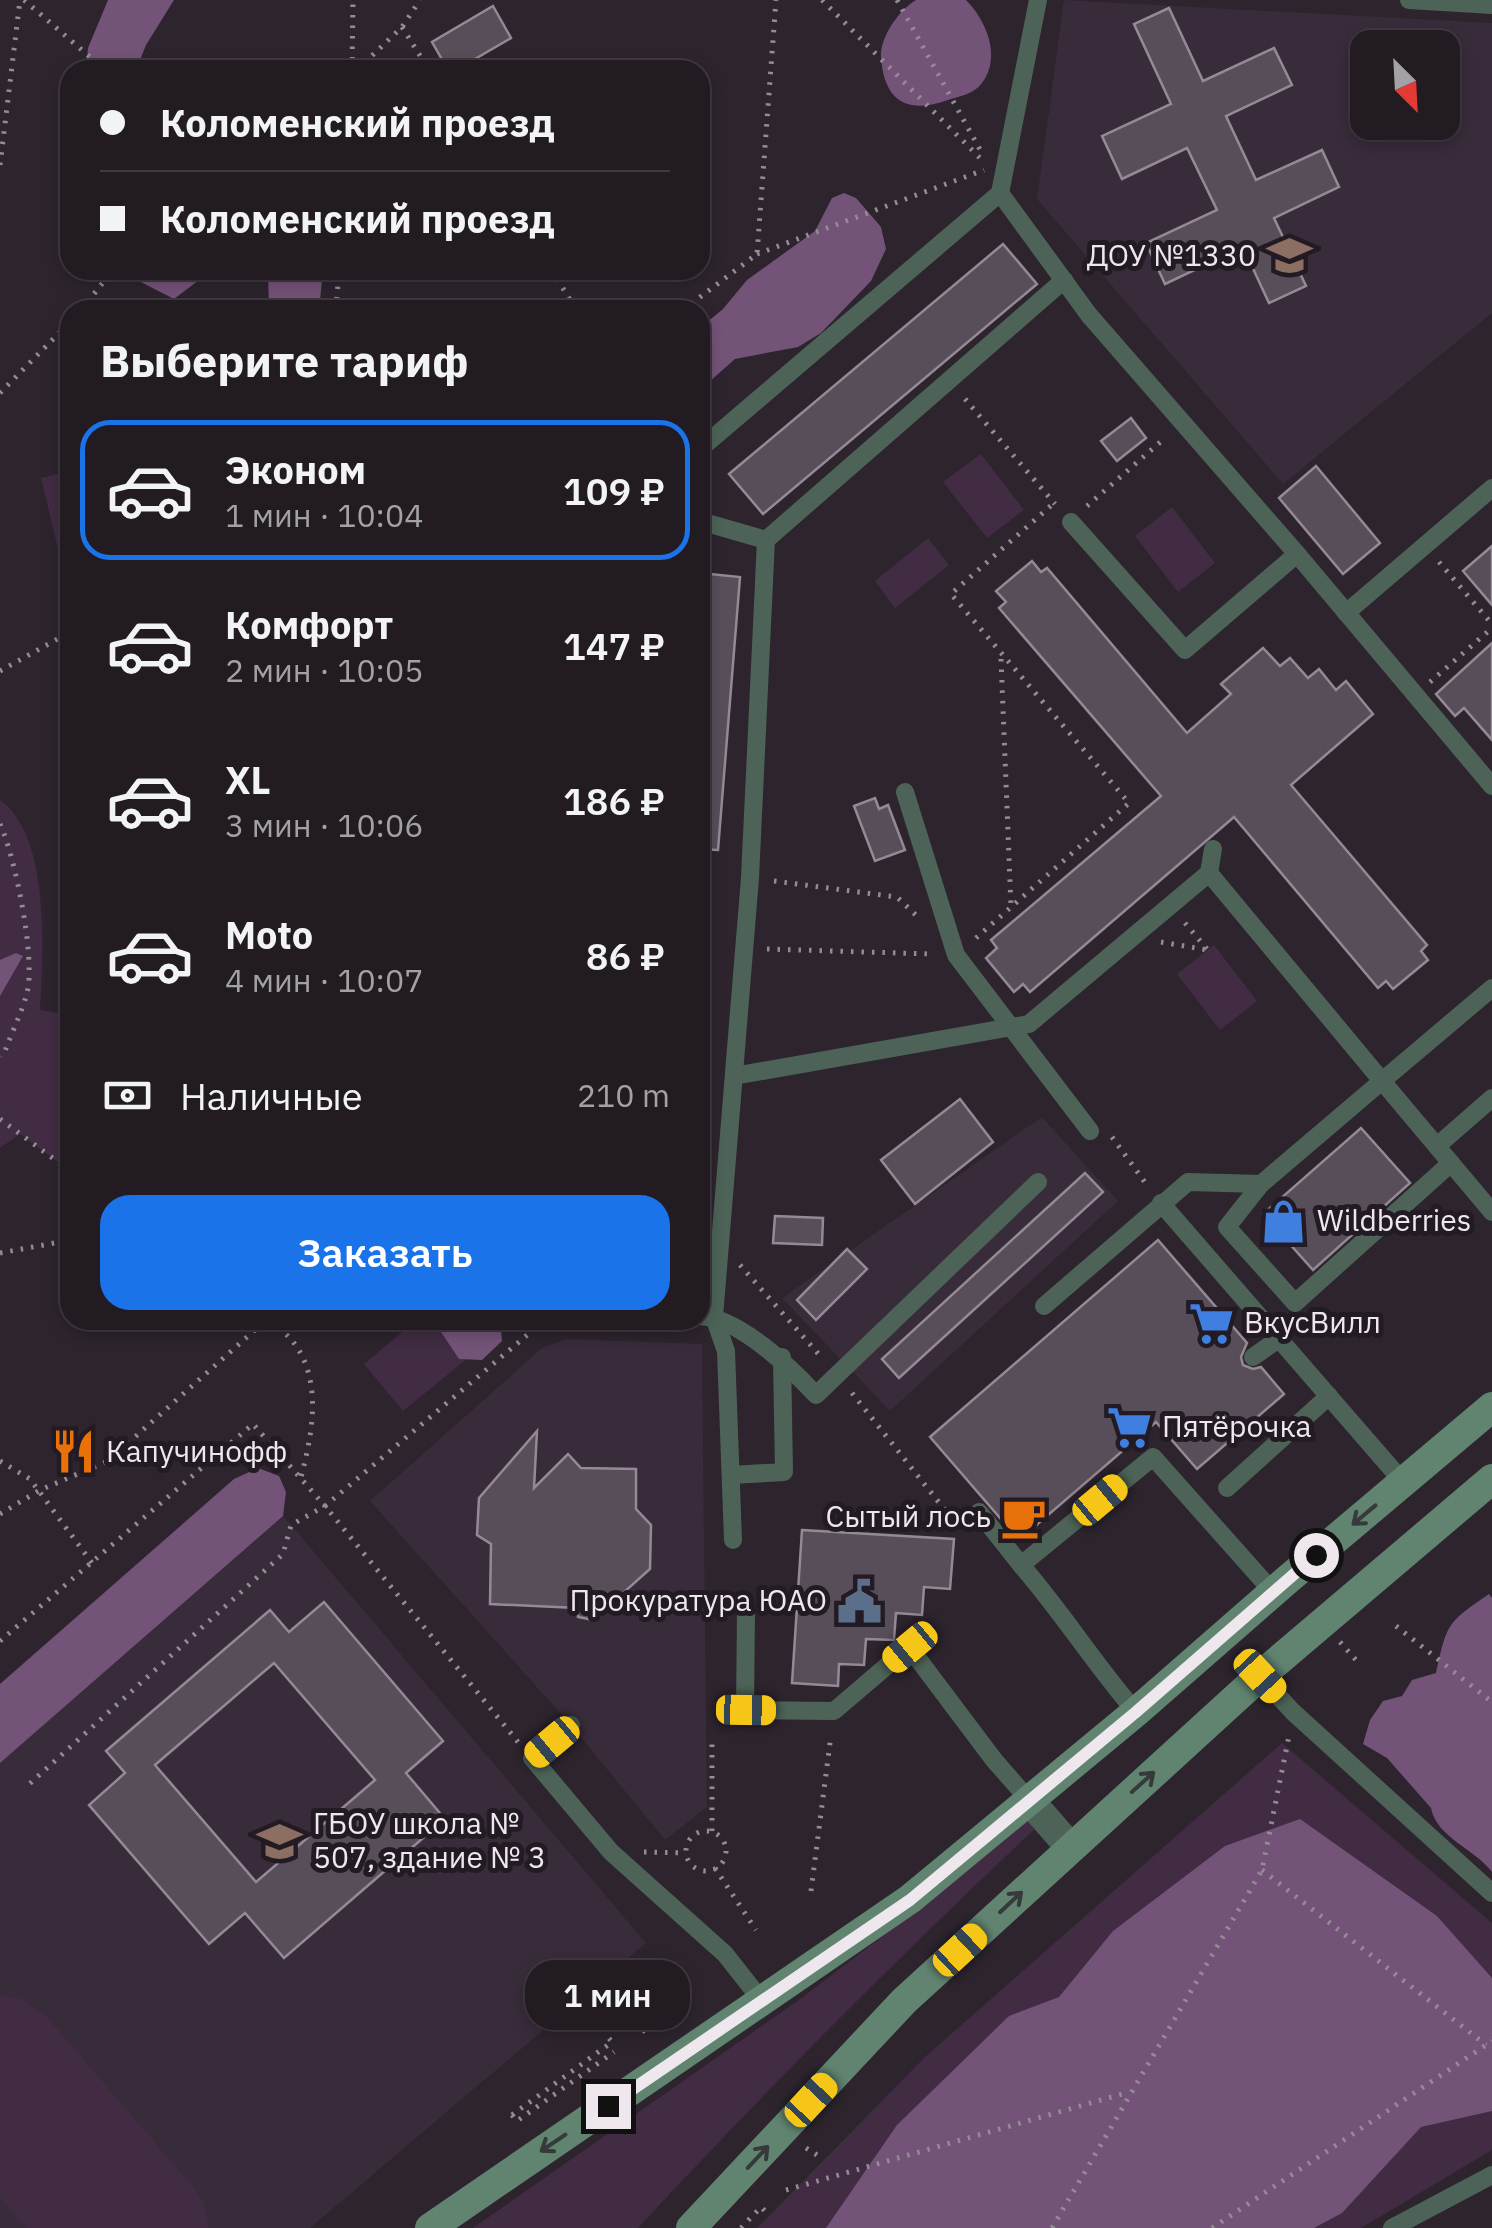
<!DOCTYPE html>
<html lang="ru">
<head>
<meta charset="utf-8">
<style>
  :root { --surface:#221b22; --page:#2a242a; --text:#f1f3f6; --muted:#a2a1a5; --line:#3f3940; --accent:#1a73e8 }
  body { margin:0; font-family:"IBM Plex Sans",sans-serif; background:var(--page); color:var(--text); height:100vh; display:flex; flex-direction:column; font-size:38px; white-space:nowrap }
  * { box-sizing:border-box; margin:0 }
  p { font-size:32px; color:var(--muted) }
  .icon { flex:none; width:55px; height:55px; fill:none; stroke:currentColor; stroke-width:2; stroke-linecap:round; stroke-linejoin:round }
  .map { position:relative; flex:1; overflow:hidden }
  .side { position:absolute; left:60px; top:300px; width:650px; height:1030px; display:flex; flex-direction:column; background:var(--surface); border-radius:30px; box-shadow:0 5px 15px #0003,0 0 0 2px var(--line) }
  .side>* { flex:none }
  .top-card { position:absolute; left:60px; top:60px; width:650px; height:220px; border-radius:30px; box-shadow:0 5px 15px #0003,0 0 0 2px var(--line); display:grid; align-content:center; height:220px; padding:0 40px; background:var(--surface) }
  .needle { width:65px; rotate:156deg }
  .buttons { position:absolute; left:1350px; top:30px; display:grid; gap:20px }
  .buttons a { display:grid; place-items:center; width:110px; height:110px; border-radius:20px; background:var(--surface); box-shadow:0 5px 15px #0003,0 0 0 2px var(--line); font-size:50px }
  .end { position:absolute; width:45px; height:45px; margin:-22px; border:12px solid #eee8ee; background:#111; box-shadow:0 0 0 5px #111 }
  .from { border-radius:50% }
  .bubble { position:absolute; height:70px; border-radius:30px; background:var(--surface); box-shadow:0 5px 15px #0003,0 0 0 2px var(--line); font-size:32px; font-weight:600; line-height:70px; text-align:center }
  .car { position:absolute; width:30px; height:60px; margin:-30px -15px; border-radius:12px; box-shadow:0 0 8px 2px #0007; background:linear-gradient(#f5c518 24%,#345 0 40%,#f5c518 0 76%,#345 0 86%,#f5c518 0) }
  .top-card b { display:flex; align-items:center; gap:35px; height:95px; font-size:38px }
  .top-card b+b { border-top:2px solid var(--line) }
  .top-card i { width:25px; height:25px; background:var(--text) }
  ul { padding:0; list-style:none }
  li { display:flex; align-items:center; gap:30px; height:140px; margin:0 20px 15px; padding:0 20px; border:5px solid transparent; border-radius:30px }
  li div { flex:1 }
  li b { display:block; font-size:38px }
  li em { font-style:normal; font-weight:600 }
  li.current { border-color:var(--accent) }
  li>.icon { width:90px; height:90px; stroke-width:1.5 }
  h2 { padding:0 40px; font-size:45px; line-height:120px }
  .pay { display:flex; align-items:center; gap:25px; height:110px; padding:0 40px; font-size:38px }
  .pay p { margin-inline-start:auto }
  .cta { display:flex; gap:20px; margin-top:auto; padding:20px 40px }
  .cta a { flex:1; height:115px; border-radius:30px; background:var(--accent); color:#fff; font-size:40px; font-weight:600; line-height:115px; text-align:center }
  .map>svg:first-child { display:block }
  .built { fill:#382b3a; fill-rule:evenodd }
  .green { fill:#412c43 }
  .forest { fill:#745379 }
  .building { fill:#574e59; stroke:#948a95; stroke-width:2.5; fill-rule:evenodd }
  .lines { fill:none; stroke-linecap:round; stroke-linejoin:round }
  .path { stroke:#938c94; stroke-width:5; stroke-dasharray:2.5 8; stroke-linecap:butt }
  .lane { stroke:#4d6357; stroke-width:18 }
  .street { stroke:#4d6357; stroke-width:30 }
  .secondary { stroke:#618471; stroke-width:30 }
  .oneway { stroke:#363a3b }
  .route { stroke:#eee8ee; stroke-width:12 }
  .labels { text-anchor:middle; stroke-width:10; stroke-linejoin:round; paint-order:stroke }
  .poi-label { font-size:30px; fill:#eee8ee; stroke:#231b24; text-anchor:start }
</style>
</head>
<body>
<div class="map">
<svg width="1492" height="2228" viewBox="0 0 1492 2228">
  <rect width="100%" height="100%" fill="#2d242e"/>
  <g class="built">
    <path d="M1064,0l428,23v290l-209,171 -246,-285zM1368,48h74v74h-74z"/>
    <polygon points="1042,1117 1118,1201 890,1411 782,1298"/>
    <polygon points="566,1339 702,1344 707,1807 665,1840 571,1725 370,1501 542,1348"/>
    <polygon points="275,1506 646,1943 310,2228 0,2228 0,1739"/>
  </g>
  <g class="green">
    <polygon points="981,454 1024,510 987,538 943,482"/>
    <polygon points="70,471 70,590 68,590 41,478"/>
    <polygon points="1172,507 1215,563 1178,592 1135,536"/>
    <polygon points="928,538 949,565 895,608 875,581"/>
    <path d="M0,800c51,36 43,153 40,210l30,5v156l-50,-37 -20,14z"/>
    <polygon points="1214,945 1257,1001 1220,1030 1177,974"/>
    <polygon points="417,1320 437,1320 468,1358 403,1411 364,1364"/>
    <polygon points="1282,1743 1492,1923 1492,2150 1361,2228 757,2228 925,2057"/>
    <path d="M1030,1817l9,8c-139,130 -272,264 -401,403h-165l323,-226 124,-94z"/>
    <polygon points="0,1995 21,1999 47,2017 195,2189 204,2203 209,2228 26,2228 0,2198"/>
  </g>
  <g class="forest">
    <polygon points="108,0 174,0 146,45 136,70 86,70 88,48"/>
    <path d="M916,0h50c20,20 36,57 16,83 -8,11 -22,13 -34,17 -41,15 -64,1 -67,-43 -1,-20 18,-47 35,-57z"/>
    <polygon points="844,193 856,198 881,227 886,249 871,281 821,333 798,347 735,359 700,390 700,328 723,309 747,280 815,231 832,198"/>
    <polygon points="139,270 211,270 211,271 174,299 135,279"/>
    <polygon points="268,270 323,270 319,310 269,310"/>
    <polygon points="16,953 23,956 0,996 0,960"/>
    <polygon points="437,1320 500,1320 502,1341 482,1360 459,1359 437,1326"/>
    <polygon points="258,1468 279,1476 286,1492 283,1516 0,1763 0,1684 234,1479"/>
    <path d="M1489,1594l3,4v274c-17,-23 -55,-34 -61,-64l-44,-50 -24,-14 7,-24 13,-19 19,-5 10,-16 24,-7c11,-50 11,-50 53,-79z"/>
    <polygon points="1300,1819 1437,1916 1492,1978 1492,2111 1421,2127 1342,2213 1314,2228 826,2228 897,2125 1009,2016 1059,1997 1113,1931 1225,1846"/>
  </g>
  <g class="building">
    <polygon points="493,6 511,38 456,70 448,70 432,42"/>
    <polygon points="1169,8 1203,81 1274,48 1292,85 1226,116 1256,180 1322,150 1339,187 1274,218 1306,286 1269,303 1243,247 1165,284 1146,243 1217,210 1187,148 1122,179 1102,136 1171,104 1134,24"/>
    <polygon points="1003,244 1037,284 763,514 729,474"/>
    <polygon points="1131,418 1146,438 1117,461 1101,441"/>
    <polygon points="1316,466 1380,543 1343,574 1279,498"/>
    <polygon points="1492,546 1492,605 1463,571"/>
    <polygon points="1032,561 1041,572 1047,568 1187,733 1231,694 1221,684 1263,648 1280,666 1290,658 1308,678 1319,669 1336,690 1346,681 1373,714 1291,785 1427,945 1421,951 1428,960 1393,989 1386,981 1378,988 1234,817 1030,992 1023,984 1014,992 986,958 997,948 991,940 1161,796 999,608 1006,602 996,591"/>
    <polygon points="700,573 740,577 718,850 700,849"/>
    <polygon points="1492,643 1492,740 1464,708 1455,716 1436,694"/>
    <polygon points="875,798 879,809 888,805 905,850 875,861 854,806"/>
    <polygon points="960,1099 993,1142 915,1204 881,1160"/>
    <polygon points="1361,1128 1410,1183 1313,1270 1263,1214"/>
    <polygon points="1085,1173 1103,1192 899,1378 882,1359"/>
    <polygon points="775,1216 823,1218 822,1245 773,1243"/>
    <polygon points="1158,1240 1247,1343 1241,1357 1243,1365 1253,1369 1261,1367 1284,1394 1197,1469 1156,1422 1019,1540 930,1437"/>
    <polygon points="847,1249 867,1269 816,1320 797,1300"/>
    <polygon points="537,1431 534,1488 568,1454 581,1468 636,1469 636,1509 651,1525 650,1569 593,1620 578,1617 577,1608 490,1604 491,1544 477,1535 479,1498"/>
    <polygon points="802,1530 954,1539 950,1589 924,1587 922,1615 896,1613 894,1640 866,1639 864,1665 839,1664 838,1686 792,1683"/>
    <path d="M324,1602l119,139 -37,32 39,46 -161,139 -39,-45 -36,31 -120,-139 36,-32 -19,-22 164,-141 19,22zM274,1663l101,117 -119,102 -101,-117z"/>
  </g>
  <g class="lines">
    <g class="path">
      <polyline points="24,0 105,70"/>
      <polyline points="822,0 983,161"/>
      <polyline points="897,0 983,155"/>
      <polyline points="402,27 429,70"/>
      <polyline points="352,70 353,0"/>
      <polyline points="357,70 402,27 420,0"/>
      <polyline points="0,165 20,0"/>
      <polyline points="757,254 984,170"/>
      <polyline points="552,270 576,310"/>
      <polyline points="81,310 113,270"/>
      <polyline points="336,310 339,270"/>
      <polyline points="683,310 757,254 776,0"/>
      <polyline points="0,393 70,322"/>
      <polyline points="965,399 1055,504"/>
      <polyline points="1087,506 1165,438"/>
      <polyline points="1439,562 1492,624"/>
      <polyline points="1001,659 1011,906"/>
      <polyline points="0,671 70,632"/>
      <polyline points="1430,682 1492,628"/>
      <path d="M0,824c15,32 36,135 27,169 -5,19 -15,39 -22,58l-5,5"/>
      <polyline points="774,881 897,897 919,918"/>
      <polyline points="1185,923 1207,949"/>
      <polyline points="976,938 1129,803 951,594 1054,503"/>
      <polyline points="1161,942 1208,950"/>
      <polyline points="767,949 931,954"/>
      <polyline points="0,1119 70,1171"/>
      <polyline points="1112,1137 1147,1185"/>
      <polyline points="0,1253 60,1242 70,1235"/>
      <polyline points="740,1265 822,1358"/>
      <path d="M271,1320c7,7 17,15 23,23 29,39 18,92 7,134"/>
      <polyline points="852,1393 960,1529"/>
      <polyline points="0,1461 30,1479 92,1563"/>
      <polyline points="0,1514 40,1490 108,1461 266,1320"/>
      <polyline points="1396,1626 1492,1702"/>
      <polyline points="0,1641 253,1424 325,1506 291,1525 283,1554 25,1788"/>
      <polyline points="1340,1642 1356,1660"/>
      <polyline points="518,1742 325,1506 545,1320"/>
      <polyline points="712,1831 712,1739"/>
      <circle cx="706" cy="1851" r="20"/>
      <polyline points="644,1852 686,1853"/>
      <polyline points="715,1868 756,1930"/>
      <polyline points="1262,1870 1486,2045"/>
      <polyline points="811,1891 831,1735"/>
      <polyline points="642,2032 682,2003 673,1991"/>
      <polyline points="512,2115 612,2042 607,2036"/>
      <polyline points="512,2115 517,2121 614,2052"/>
      <polyline points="806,2148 817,2155"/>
      <polyline points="786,2190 1129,2092"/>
      <polyline points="741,2228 761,2207 766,2212"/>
      <polyline points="1052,2228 1262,1870 1289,1736"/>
      <polyline points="1212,2228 1492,2041"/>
    </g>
    <g class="lane">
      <polyline points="1409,0 1492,5"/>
      <polyline points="1000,193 1089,315 1297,554 1492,786"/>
      <polyline points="700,449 1000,193 1038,0"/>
      <polyline points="700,521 766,540"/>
      <polyline points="1071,522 1185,650 1297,554"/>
      <polyline points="1346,613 1492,488"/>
      <polyline points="905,792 956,955 1090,1131"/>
      <polyline points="1209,873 1213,849"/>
      <polyline points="1492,988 1382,1081 1492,1212"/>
      <polyline points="734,1076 1029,1024 1209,873 1382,1081 1261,1184 1227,1227 1295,1303 1451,1163"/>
      <polyline points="1437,1146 1492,1098"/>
      <polyline points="1161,1203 1404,1483"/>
      <polyline points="1044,1306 1188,1182 1261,1184"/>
      <path d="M700,1316c39,2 90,51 116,79l222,-213"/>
      <polyline points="1253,1357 1280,1338"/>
      <polyline points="731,1475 784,1472 782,1357"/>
      <polyline points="1227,1488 1329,1396"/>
      <polyline points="979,1512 1021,1565"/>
      <polyline points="733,1540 726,1351 714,1317 750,878 766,540 1064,280"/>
      <polyline points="746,1610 745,1710 834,1711 909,1647 994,1760 1029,1800"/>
      <polyline points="1260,1676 1293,1712 1492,1893"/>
      <path d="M1136,1712c-41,-47 -74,-100 -115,-147l132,-108 120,135"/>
      <polyline points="571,1725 532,1758 611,1852 725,1954 762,2001"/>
      <polyline points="1392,2228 1492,2175"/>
    </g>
    <polyline class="street" points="1029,1800 1070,1847"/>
    <g class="secondary">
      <polyline points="430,2228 910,1899 1136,1712 1287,1580 1492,1407"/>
      <polyline points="691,2228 904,2001 1260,1676 1492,1479"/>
    </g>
  </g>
  <defs><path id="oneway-shaft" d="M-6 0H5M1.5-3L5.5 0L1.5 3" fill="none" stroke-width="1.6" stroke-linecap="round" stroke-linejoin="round" transform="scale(2.5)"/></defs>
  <g class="oneway">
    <use href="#oneway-shaft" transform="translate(1364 1515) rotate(140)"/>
    <use href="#oneway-shaft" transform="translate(1143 1782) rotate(-42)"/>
    <use href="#oneway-shaft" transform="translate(1011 1902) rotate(-43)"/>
    <use href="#oneway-shaft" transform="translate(553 2143) rotate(146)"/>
    <use href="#oneway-shaft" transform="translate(758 2157) rotate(-47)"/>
  </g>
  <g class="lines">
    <polyline class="route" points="608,2106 910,1900 1136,1712 1316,1555"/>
  </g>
  <defs>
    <symbol id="school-bare" viewBox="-9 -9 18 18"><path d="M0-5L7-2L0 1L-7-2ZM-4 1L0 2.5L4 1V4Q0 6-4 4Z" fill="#8d6e63" stroke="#231b24" stroke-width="2.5" paint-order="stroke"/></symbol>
    <symbol id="shop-bare" viewBox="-9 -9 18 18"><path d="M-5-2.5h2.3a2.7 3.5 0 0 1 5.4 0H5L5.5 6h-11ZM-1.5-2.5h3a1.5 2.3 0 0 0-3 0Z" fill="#3f7fe0" stroke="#231b24" stroke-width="2.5" paint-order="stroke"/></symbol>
    <symbol id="supermarket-bare" viewBox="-9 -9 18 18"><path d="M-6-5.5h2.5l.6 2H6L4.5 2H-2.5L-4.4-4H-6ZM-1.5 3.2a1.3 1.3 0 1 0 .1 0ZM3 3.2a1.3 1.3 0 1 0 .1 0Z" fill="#3f7fe0" stroke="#231b24" stroke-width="2.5" paint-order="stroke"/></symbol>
    <symbol id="restaurant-bare" viewBox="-9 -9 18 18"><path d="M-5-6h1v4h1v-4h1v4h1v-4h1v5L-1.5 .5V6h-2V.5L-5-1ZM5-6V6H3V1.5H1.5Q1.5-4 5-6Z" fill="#e8710a" stroke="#231b24" stroke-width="2.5" paint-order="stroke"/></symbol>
    <symbol id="cafe-bare" viewBox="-9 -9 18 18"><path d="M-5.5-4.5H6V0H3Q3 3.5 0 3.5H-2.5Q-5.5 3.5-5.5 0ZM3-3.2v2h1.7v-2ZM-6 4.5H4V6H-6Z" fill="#e8710a" stroke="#231b24" stroke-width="2.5" paint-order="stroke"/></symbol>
    <symbol id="civic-bare" viewBox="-9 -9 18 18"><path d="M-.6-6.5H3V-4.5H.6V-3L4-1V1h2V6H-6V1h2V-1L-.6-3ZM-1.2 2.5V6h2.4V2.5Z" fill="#5c6f8a" stroke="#231b24" stroke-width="2.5" paint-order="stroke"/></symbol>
  </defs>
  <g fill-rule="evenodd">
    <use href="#school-bare" x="1258" y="224" width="63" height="63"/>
    <use href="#shop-bare" x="1252" y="1190" width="63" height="63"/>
    <use href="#supermarket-bare" x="1180" y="1292" width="63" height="63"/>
    <use href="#supermarket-bare" x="1098" y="1396" width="63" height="63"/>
    <use href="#restaurant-bare" x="42" y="1420" width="63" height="63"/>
    <use href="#cafe-bare" x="992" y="1486" width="63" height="63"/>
    <use href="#civic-bare" x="828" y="1570" width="63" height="63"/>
    <use href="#school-bare" x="248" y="1810" width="63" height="63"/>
  </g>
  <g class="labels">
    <g class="poi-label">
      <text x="1256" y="266" text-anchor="end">ДОУ №1330</text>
      <text x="1317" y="1231">Wildberries</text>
      <text x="1244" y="1333">ВкусВилл</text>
      <text x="1162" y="1437">Пятёрочка</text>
      <text x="106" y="1462">Капучинофф</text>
      <text x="991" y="1527" text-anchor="end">Сытый лось</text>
      <text x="827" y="1611" text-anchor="end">Прокуратура ЮАО</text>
      <text x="313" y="1834">ГБОУ школа №<tspan x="313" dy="34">507, здание № 3</tspan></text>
    </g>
  </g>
</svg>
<div class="buttons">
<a><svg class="needle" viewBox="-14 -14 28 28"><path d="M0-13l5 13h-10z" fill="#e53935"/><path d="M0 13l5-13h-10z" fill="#a2a1a5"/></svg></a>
</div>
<i class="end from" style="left:1316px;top:1555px"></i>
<i class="end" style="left:608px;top:2106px"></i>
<div class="bubble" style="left:525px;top:1960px;width:165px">1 мин</div>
<i class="car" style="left:1100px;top:1500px;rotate:50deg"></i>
<i class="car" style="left:910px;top:1647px;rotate:230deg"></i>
<i class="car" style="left:1260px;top:1676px;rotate:137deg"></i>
<i class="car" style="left:746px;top:1710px;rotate:91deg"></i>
<i class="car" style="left:552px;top:1742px;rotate:230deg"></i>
<i class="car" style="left:960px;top:1950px;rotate:47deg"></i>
<i class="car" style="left:811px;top:2100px;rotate:43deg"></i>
<div class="top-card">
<b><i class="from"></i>Коломенский проезд</b>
<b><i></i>Коломенский проезд</b>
</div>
<section class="side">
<h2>Выберите тариф</h2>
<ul>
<li class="current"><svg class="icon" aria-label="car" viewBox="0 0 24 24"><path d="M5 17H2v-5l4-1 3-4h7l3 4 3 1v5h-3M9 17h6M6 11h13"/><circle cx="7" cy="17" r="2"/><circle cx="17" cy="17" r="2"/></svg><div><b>Эконом</b><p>1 мин · 10:04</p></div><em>109 ₽</em></li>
<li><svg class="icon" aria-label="car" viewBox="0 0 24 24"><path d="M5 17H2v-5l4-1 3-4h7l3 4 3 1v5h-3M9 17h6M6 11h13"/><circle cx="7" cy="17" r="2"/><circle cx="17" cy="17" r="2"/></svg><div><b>Комфорт</b><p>2 мин · 10:05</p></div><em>147 ₽</em></li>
<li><svg class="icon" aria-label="car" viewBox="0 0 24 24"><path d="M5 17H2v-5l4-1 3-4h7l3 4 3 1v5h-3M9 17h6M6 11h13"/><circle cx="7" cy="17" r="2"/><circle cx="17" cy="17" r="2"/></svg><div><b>XL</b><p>3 мин · 10:06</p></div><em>186 ₽</em></li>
<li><svg class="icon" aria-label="car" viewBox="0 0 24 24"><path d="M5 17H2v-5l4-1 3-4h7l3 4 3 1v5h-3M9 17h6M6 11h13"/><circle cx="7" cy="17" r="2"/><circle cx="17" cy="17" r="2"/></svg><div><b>Moto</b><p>4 мин · 10:07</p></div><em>86 ₽</em></li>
</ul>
<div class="pay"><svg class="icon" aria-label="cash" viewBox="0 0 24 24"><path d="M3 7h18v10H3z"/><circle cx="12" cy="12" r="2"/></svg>Наличные<p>210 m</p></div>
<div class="cta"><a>Заказать</a></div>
</section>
</div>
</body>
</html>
